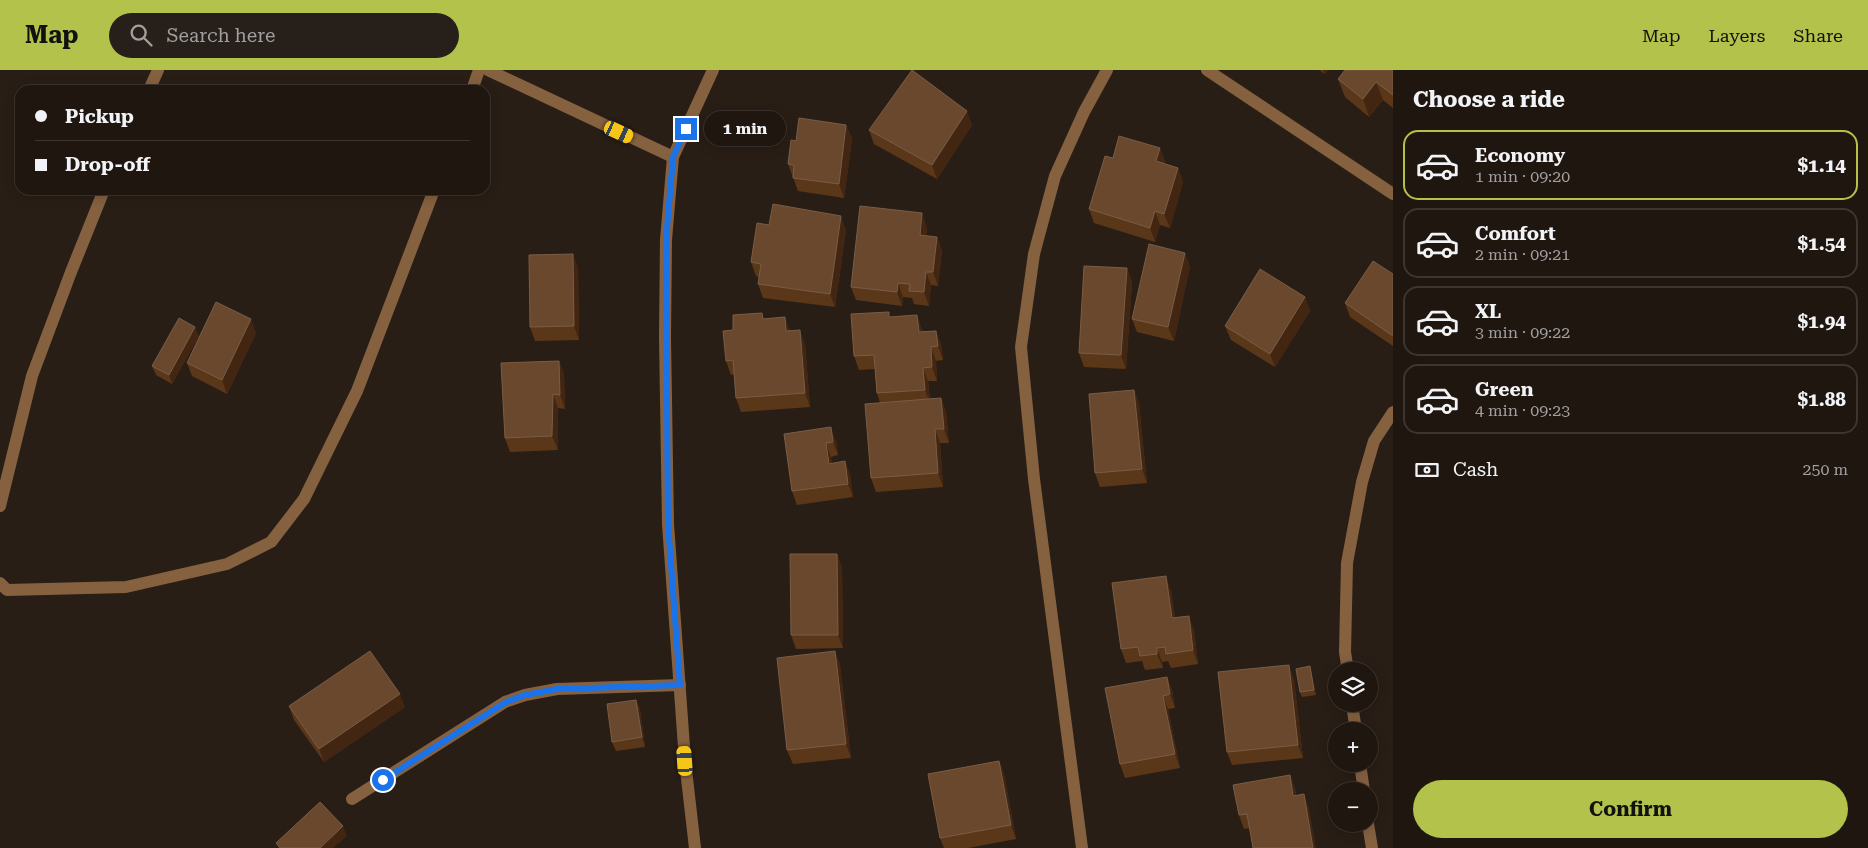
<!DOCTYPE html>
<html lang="en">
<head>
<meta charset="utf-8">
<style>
  :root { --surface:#1f1610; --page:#271f19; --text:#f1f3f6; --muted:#a19f9f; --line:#3c3530; --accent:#b3c24b }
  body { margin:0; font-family:"Roboto Serif",serif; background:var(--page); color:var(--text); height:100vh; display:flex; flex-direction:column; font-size:19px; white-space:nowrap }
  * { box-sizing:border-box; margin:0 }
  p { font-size:16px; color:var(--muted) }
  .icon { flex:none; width:28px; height:28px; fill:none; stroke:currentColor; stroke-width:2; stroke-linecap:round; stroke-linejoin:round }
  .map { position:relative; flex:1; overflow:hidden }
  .details { display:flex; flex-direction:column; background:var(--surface); width:475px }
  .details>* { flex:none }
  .banner { position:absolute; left:15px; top:15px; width:475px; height:110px; border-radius:15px; box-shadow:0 2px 12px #0003,0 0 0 1px var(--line); display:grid; align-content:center; height:110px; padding:0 20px; background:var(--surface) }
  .controls { position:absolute; left:1328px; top:592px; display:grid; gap:10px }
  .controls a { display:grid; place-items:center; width:50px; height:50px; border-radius:50%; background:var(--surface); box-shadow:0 2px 12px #0003,0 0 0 1px var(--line); font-size:25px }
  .end { position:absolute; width:22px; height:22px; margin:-11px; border:6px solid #1a73e8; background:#fff; box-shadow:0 0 0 2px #fff }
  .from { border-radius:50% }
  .bubble { position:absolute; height:35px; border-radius:18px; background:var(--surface); box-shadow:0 2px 12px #0003,0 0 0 1px var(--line); font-size:16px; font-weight:700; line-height:35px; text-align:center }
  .car { position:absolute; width:15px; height:30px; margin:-15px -8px; border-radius:6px; box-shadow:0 0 4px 1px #0007; background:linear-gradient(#f5c518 24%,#345 0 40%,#f5c518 0 76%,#345 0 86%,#f5c518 0) }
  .banner b { display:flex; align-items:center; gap:18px; height:48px; font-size:19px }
  .banner b+b { border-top:1px solid var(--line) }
  .banner i { width:12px; height:12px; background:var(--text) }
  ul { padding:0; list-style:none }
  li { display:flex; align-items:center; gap:15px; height:70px; margin:0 10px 8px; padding:0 10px; border:2px solid var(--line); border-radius:15px }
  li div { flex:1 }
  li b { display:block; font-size:19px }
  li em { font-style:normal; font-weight:700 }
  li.selected { border-color:var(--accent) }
  li>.icon { width:45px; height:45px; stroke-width:1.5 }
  h2 { padding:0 20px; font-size:22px; line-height:60px }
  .pay { display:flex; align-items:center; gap:12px; height:55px; padding:0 20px; font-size:19px }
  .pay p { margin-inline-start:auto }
  .action { display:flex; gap:10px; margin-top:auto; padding:10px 20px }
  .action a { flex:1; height:58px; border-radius:30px; background:var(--accent); color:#111; font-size:20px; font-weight:700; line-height:58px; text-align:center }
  header { display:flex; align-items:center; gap:30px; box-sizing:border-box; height:70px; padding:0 25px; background:var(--accent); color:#111 }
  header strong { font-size:24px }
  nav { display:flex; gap:28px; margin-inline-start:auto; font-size:18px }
  .search { width:350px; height:45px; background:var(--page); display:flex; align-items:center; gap:12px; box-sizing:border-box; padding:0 18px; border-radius:28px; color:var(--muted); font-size:19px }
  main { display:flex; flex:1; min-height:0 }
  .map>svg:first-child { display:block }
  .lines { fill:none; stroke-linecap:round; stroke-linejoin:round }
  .minor { stroke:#856140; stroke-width:12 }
  .wall { fill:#5b371a }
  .shaded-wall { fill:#422611 }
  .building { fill:#69482d; stroke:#7a5d46 }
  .route { stroke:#1a73e8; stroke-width:6 }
</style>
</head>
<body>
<header>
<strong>Map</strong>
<div class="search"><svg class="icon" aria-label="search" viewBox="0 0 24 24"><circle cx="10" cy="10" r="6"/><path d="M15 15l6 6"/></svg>Search here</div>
<nav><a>Map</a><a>Layers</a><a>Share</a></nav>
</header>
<main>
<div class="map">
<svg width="1393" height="778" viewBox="0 0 1393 778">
  <rect width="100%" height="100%" fill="#291e16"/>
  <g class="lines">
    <g class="minor">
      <polyline points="488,0 673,87"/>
      <polyline points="1207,0 1393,124"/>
      <polyline points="149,20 158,0"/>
      <polyline points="472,20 479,0"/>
      <polyline points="0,436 32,306 71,202 104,120"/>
      <polyline points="0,513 7,520 126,517 227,494 271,472 304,429 357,321 434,120"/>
      <polyline points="1348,601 1345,582 1347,493 1362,412 1374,371 1393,342"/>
      <polyline points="1352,634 1356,661"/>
      <polyline points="1360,694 1364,721"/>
      <polyline points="352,729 505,632 525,625 557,619 680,615"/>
      <polyline points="1368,754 1372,778"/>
      <polyline points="695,778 685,691 668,454 665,267 666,170 673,87 713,0"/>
      <polyline points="1082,778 1034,409 1021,277 1034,184 1055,106 1084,42 1107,0"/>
    </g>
  </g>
  <g class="wall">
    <polygon points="1319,0 1328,0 1325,4"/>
    <polygon points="1393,0 1393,38 1383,30 1369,47 1345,27 1338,9"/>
    <polygon points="846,55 852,69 844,128 798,121 788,94 796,71"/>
    <polygon points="972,55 937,109 874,74 869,60"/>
    <polygon points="1160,78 1165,92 1165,94 1178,98 1183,112 1170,158 1160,155 1155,172 1094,153 1089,139 1113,88"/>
    <polygon points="769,155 846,160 835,237 763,228 758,214 759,207 756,206 751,192"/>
    <polygon points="927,157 926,166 937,167 942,181 938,216 931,215 929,236 914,234 912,228 903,227 902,236 856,230 851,217"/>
    <polygon points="1190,196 1174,271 1137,262 1132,249"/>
    <polygon points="578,198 579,270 535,271 530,257"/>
    <polygon points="1127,198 1132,212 1126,299 1084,297 1079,283"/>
    <polygon points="1393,204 1393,276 1350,247 1345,233"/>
    <polygon points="1305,227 1310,241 1275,297 1231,270 1225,256"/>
    <polygon points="785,247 789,260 805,274 810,337 741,342 736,328 734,304 731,305 726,291 733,260 764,249"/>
    <polygon points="891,247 922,259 923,262 936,261 941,275 943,290 936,291 937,311 928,311 930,329 941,328 946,342 949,373 940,373 943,417 876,422 871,408 880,333 877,323 875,299 859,300 854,286"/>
    <polygon points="256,263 227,324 192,306 187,293"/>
    <polygon points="199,266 172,314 156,305 152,296"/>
    <polygon points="559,291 564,305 565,339 558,338 558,380 510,382 505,368"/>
    <polygon points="1134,320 1139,334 1147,413 1100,417 1095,403"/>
    <polygon points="784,364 836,371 838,385 831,387 832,393 845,391 850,405 853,427 797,435 792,421"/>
    <polygon points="837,484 842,498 843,578 796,579 791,565"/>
    <polygon points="1171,520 1175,548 1194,560 1198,594 1171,598 1168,591 1162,592 1163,598 1145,600 1142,591 1126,593 1121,579"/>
    <polygon points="835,581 840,595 851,688 793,694 787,680"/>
    <polygon points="1310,596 1311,601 1316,625 1302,627 1300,622"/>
    <polygon points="1167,607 1172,620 1175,638 1168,639 1180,698 1125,708 1120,694"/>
    <polygon points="1294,609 1303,688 1232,695 1227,682"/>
    <polygon points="636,630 640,640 645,677 616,681 612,672"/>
    <polygon points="289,636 405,637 324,692 294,650"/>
    <polygon points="999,691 1004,704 1016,769 968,778 944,778 940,768"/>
    <polygon points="1290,705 1295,719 1296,725 1309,738 1250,758 1244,759 1239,745"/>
  </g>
  <g class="shaded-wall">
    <polygon points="1323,0 1328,0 1325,4"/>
    <polygon points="1376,12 1383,30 1369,47 1363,29"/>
    <polygon points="967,41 972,55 937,109 932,95"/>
    <polygon points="846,55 852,69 844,128 839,114"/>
    <polygon points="1160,78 1165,92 1161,105 1156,91"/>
    <polygon points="1178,98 1183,112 1170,158 1164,144"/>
    <polygon points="1155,141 1160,155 1155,172 1150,158"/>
    <polygon points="922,143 927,157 925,179 920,165"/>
    <polygon points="841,146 846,160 835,237 830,224"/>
    <polygon points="937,167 942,181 938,216 933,202"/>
    <polygon points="1185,183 1190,196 1174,271 1168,257"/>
    <polygon points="573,184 578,198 579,270 574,256"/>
    <polygon points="1127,198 1132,212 1126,299 1121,285"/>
    <polygon points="926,202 931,215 929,236 924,222"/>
    <polygon points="898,213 903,227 902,236 897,222"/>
    <polygon points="1305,227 1310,241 1275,297 1270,284"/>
    <polygon points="917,245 922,259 924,276 919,262"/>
    <polygon points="785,247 790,261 786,261"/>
    <polygon points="251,249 256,263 227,324 222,310"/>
    <polygon points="195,257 199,266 172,314 169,305"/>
    <polygon points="800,260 805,274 810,337 805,323"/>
    <polygon points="936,261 941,275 943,290 938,276"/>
    <polygon points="931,277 936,291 937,311 932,297"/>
    <polygon points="559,291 564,305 565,339 560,325"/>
    <polygon points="923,298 928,311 930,334 925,320"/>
    <polygon points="1134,320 1139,334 1147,413 1142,399"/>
    <polygon points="553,324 558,338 558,380 552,366"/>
    <polygon points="941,328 946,342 949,373 944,359"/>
    <polygon points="831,357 836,371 838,385 833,372"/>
    <polygon points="935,359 940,373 943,417 938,403"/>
    <polygon points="826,373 831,387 834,407 829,394"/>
    <polygon points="845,391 850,405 853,427 848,414"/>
    <polygon points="837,484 842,498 843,578 838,565"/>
    <polygon points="1166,506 1171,520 1177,562 1172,548"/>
    <polygon points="1189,546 1194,560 1198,594 1193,580"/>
    <polygon points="1157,578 1162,592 1163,598 1157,584"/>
    <polygon points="835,581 840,595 851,688 846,674"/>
    <polygon points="1289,595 1294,609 1303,688 1298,675"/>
    <polygon points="1310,596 1311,601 1316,625 1314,620"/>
    <polygon points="1167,607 1172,620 1175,638 1170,624"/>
    <polygon points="400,624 405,637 324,692 319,679"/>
    <polygon points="1163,626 1168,639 1180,698 1175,684"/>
    <polygon points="636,630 640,640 645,677 642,667"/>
    <polygon points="999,691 1004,704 1016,769 1011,755"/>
    <polygon points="1290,705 1295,719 1298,740 1293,726"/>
    <polygon points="1304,724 1309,738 1316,778 1313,778"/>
    <polygon points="343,756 347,766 333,778 320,778"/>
  </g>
  <g class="building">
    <polygon points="912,0 967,41 932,95 869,60"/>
    <polygon points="1345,0 1393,0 1393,25 1376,12 1363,29 1338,9"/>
    <polygon points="799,48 846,55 839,114 793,108 794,95 788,94 791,70 796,71"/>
    <polygon points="1119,66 1160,78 1156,91 1178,98 1164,144 1155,141 1150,158 1089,139 1105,86 1113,88"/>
    <polygon points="773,134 841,146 830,224 758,214 761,194 751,192 757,153 769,155"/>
    <polygon points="860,136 922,143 920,165 937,167 933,202 926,202 924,222 909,221 910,214 898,213 897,222 851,217"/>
    <polygon points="1149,174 1185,183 1168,257 1132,249"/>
    <polygon points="573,184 574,256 530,257 529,185"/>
    <polygon points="1373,191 1393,204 1393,266 1345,233"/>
    <polygon points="1084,196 1127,198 1121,285 1079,283"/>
    <polygon points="1260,199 1305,227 1270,284 1225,256"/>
    <polygon points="216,232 251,249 222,310 187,293"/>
    <polygon points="889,242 889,247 917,245 919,262 936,261 938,276 931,277 932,297 923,298 925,320 877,323 874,285 854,286 851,244"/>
    <polygon points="762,243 763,249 785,247 786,261 800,260 805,323 736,328 733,290 726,291 723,261 733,260 733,245"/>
    <polygon points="179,248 195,257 169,305 152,296"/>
    <polygon points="559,291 560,325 553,324 552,366 505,368 501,293"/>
    <polygon points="1134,320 1142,399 1095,403 1089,324"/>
    <polygon points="941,328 944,359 935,359 938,403 871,408 865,334"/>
    <polygon points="831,357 833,372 826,373 829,394 845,391 848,414 792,421 784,364"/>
    <polygon points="790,484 837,484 838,565 791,565"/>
    <polygon points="1166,506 1172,548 1189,546 1193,580 1166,584 1165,577 1157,578 1157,584 1140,586 1138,577 1121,579 1112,513"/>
    <polygon points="370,581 400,624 319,679 289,636"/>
    <polygon points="835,581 846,674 787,680 777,588"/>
    <polygon points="1289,595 1298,675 1227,682 1218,602"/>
    <polygon points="1310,596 1314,620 1300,622 1296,599"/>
    <polygon points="1167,607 1170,624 1163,626 1175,684 1120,694 1105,618"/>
    <polygon points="636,630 642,667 612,672 607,634"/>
    <polygon points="999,691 1011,755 940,768 928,704"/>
    <polygon points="1290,705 1293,726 1304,724 1313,778 1253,778 1247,744 1239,745 1233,715"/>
    <polygon points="320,732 343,756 320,778 280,778 276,773"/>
  </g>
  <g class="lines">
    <polyline class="route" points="383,710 506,632 525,625 557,619 680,615 668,454 666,209 666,170 673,87 686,59"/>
  </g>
</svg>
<div class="controls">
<a><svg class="icon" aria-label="layers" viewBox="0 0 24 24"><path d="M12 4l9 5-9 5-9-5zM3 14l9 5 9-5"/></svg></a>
<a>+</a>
<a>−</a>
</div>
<i class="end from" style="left:383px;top:710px"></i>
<i class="end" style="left:686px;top:59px"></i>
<div class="bubble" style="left:704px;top:41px;width:82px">1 min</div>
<i class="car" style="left:619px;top:62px;rotate:115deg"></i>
<i class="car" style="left:685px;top:691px;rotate:356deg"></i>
<div class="banner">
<b><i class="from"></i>Pickup</b>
<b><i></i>Drop-off</b>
</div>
</div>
<section class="details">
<h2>Choose a ride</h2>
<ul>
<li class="selected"><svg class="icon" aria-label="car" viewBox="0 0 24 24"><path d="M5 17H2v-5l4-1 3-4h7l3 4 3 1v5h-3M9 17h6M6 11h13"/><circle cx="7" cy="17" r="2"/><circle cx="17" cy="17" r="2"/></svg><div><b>Economy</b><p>1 min · 09:20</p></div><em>$1.14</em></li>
<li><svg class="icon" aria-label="car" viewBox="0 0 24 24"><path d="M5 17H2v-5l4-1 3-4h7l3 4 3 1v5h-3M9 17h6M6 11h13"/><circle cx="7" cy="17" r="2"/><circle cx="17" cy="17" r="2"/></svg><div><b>Comfort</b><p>2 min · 09:21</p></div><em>$1.54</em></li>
<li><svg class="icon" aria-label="car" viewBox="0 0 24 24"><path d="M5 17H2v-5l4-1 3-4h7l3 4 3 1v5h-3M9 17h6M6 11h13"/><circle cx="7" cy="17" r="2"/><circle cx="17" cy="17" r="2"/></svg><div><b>XL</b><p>3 min · 09:22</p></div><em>$1.94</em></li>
<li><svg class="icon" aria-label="car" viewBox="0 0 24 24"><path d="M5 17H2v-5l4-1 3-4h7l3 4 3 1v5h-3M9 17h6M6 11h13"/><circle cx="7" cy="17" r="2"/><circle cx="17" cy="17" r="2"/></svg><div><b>Green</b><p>4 min · 09:23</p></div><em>$1.88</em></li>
</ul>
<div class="pay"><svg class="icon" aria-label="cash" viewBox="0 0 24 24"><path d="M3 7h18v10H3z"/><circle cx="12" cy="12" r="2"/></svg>Cash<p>250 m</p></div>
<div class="action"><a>Confirm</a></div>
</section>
</main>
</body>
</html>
